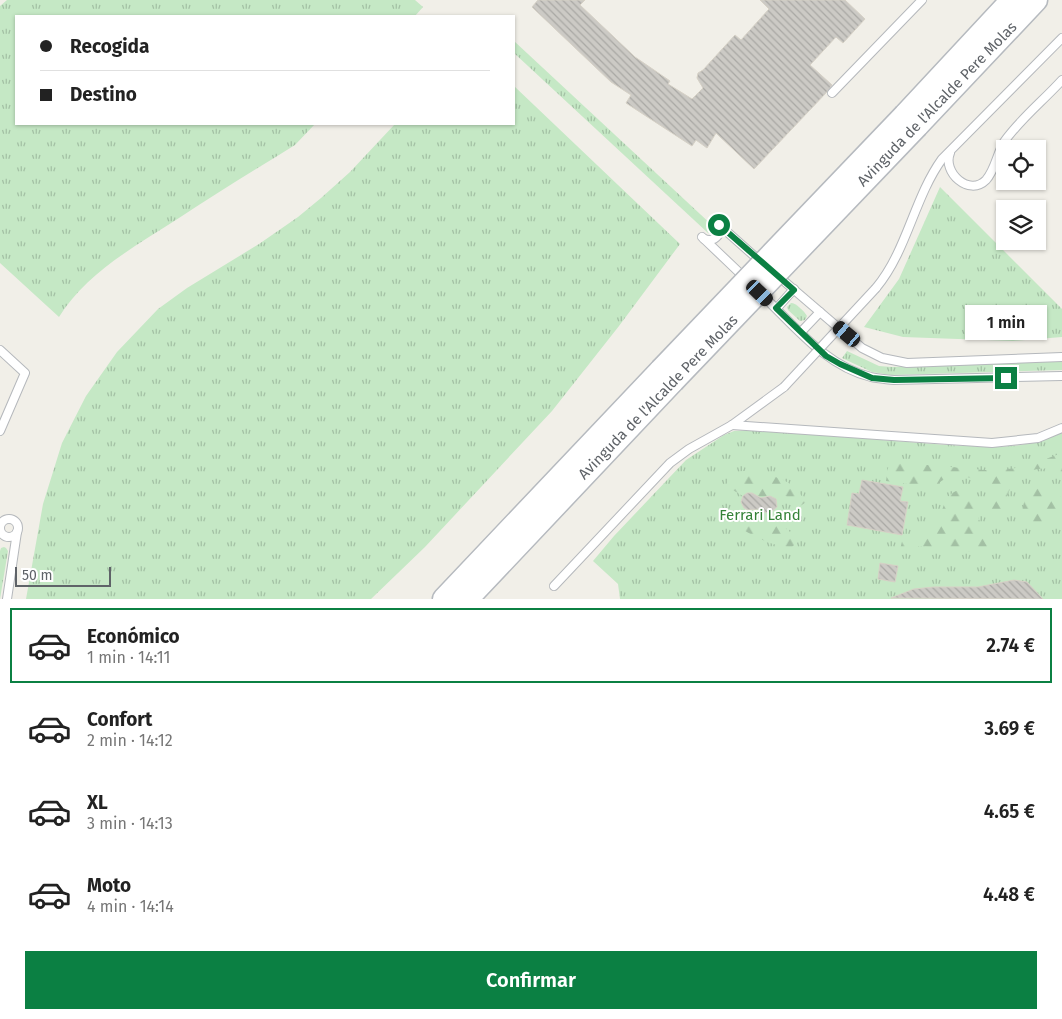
<!DOCTYPE html>
<html lang="es">
<head>
<meta charset="utf-8">
<style>
  :root { --surface:#fff; --page:#f6f6f6; --text:#222; --muted:#767676; --line:#e0e0e0; --accent:#0b8043 }
  body { margin:0; font-family:"Fira Sans",sans-serif; background:var(--page); color:var(--text); height:100vh; display:flex; flex-direction:column; font-size:19px; white-space:nowrap }
  * { box-sizing:border-box; margin:0 }
  p { font-size:16px; color:var(--muted) }
  .icon { flex:none; width:28px; height:28px; fill:none; stroke:currentColor; stroke-width:2; stroke-linecap:round; stroke-linejoin:round }
  .map { position:relative; height:599px; overflow:hidden }
  .drawer { display:flex; flex-direction:column; background:var(--surface); flex:1 }
  .drawer>* { flex:none }
  .guide { position:absolute; left:15px; top:15px; width:500px; height:110px; border-radius:0px; box-shadow:0 1px 4px #0004; display:grid; align-content:center; height:110px; padding:0 25px; background:var(--surface) }
  .controls { position:absolute; left:996px; top:140px; display:grid; gap:10px }
  .controls a { display:grid; place-items:center; width:50px; height:50px; border-radius:0px; background:var(--surface); box-shadow:0 1px 4px #0004; font-size:25px }
  .scale { position:absolute; left:15px; bottom:12px; width:96px; box-sizing:border-box; padding-left:5px; border:2px solid #5f6368; border-top:0; font-size:14px; line-height:18px; white-space:nowrap; color:#5f6368; -webkit-text-stroke:4px #fff; paint-order:stroke }
  .end { position:absolute; width:22px; height:22px; margin:-11px; border:6px solid #0b8043; background:#fff; box-shadow:0 0 0 2px #fff }
  .from { border-radius:50% }
  .bubble { position:absolute; height:35px; border-radius:0px; background:var(--surface); box-shadow:0 1px 4px #0004; font-size:16px; font-weight:600; line-height:35px; text-align:center }
  .car { position:absolute; width:15px; height:30px; margin:-15px -8px; border-radius:6px; box-shadow:0 0 4px 1px #0007; background:linear-gradient(#222 24%,#8ab4d8 0 40%,#222 0 76%,#8ab4d8 0 86%,#222 0) }
  .guide b { display:flex; align-items:center; gap:18px; height:48px; font-size:19px }
  .guide b+b { border-top:1px solid var(--line) }
  .guide i { width:12px; height:12px; background:var(--text) }
  ul { padding:9px 0 0; list-style:none }
  li { display:flex; align-items:center; gap:15px; height:75px; margin:0 10px 8px; padding:0 15px; border:2px solid transparent; border-radius:0px }
  li div { flex:1 }
  li b { display:block; font-size:19px }
  li em { font-style:normal; font-weight:600 }
  li.current { border-color:var(--accent) }
  li>.icon { width:45px; height:45px; stroke-width:1.5 }
  .cta { display:flex; gap:10px; margin-top:auto; padding:10px 25px }
  .cta a { flex:1; height:58px; border-radius:0px; background:var(--accent); color:#fff; font-size:20px; font-weight:600; line-height:58px; text-align:center }
  .map>svg:first-child { display:block }
  .grass { fill:url(#grass-tufts) }
  .forest { fill:url(#forest-firs) }
  .building { fill:url(#building-back-hatch); stroke:#d6d1c6 }
  .lines { fill:none; stroke-linecap:round; stroke-linejoin:round }
  .lane-casing { stroke:#b5b8bc; stroke-width:10 }
  .secondary-casing { stroke:#b6babf; stroke-width:25 }
  .lane { stroke:#fff; stroke-width:8 }
  .secondary { stroke:#fff; stroke-width:22 }
  .lane-bridge-casing { stroke:#b5b8bc; stroke-width:10; stroke-linecap:butt }
  .secondary-bridge-casing { stroke:#b6babf; stroke-width:25; stroke-linecap:butt }
  .lane-bridge { stroke:#fff; stroke-width:8 }
  .secondary-bridge { stroke:#fff; stroke-width:22 }
  .route { stroke:#0b8043; stroke-width:6 }
  .labels { text-anchor:middle; stroke-width:4; stroke-linejoin:round; paint-order:stroke }
  .street-label { font-size:15px; fill:#5f6368; stroke:#fff }
  .park-label { font-size:15px; fill:#348238; stroke:#fff }
</style>
</head>
<body>
<div class="map">
<svg width="1062" height="599" viewBox="0 0 1062 599">
  <defs>
    <pattern id="grass-tufts" width="24" height="20" patternUnits="userSpaceOnUse" patternTransform="scale(1.25)"><rect width="24" height="20" fill="#c5e8c5"/><path d="M3 7l-1-3M5 7V3M7 7l1-3M15 17l-1-3M17 17v-4M19 17l1-3" fill="none" stroke="#a3c0a4"/></pattern>
    <pattern id="forest-firs" width="22" height="20" patternUnits="userSpaceOnUse" patternTransform="scale(1.25)"><rect width="22" height="20" fill="#c5e8c5"/><path d="M5 1l3.5 6h-7zM16 11l3.5 6h-7z" fill="#a3c0a4"/></pattern>
    <pattern id="building-back-hatch" width="6" height="6" patternUnits="userSpaceOnUse" patternTransform="scale(1.25)"><rect width="6" height="6" fill="#cccac5"/><path d="M-1 5l2 2M0 0l6 6M5-1l2 2" fill="none" stroke="#a9a8a4"/></pattern>
  </defs>
  <rect width="100%" height="100%" fill="#f1efe8"/>
  <g class="grass">
    <path d="M7,0h408l8,7 -8,9h-399v108h299l-20,21c-39,24 -78,48 -116,73 -43,28 -92,54 -120,99l-59,-54v-257z"/>
    <polygon points="514,41 714,227 715,233 711,234 708,233 514,53"/>
    <polygon points="514,86 680,244 619,326 552,411 425,547 371,599 26,599 43,504 62,443 86,396 117,352 158,309 187,288 259,244 298,217 321,198 350,172 395,124 514,124"/>
    <polygon points="940,187 1062,309 1062,337 1013,341 903,337 864,327 899,279"/>
    <path d="M791,303c5,0 13,8 16,13l-2,4 -5,1 -12,-11 -1,-3z"/>
    <polygon points="847,351 879,366 892,367 1062,361 1062,370 891,375 872,372 842,358"/>
    <polygon points="753,430 947,445 998,447 1021,445 1041,440 1062,432 1062,599 620,599 618,584 593,561 614,536 686,460 724,435 734,431"/>
    <polygon points="4,547 6,548 8,551 0,599 0,551 1,548"/>
  </g>
  <g class="forest">
    <path d="M1062,453v20c-18,-10 -43,-3 -52,16 -5,9 -5,22 -6,32 -19,-7 -9,-20 -18,-32 -11,-15 -37,-18 -49,-4l-15,1 -36,-5 2,-13 6,-6 90,8h16l24,-3z"/>
    <path d="M745,471c29,5 44,5 61,31l-7,5 -5,-1 -4,-8 -5,-2 -9,3 -6,-3 -7,1 -3,4c-6,-5 -7,-12 -17,-5l-17,-10 4,-13z"/>
    <path d="M1040,486l13,2 9,10c0,32 -16,28 -41,24 2,-16 2,-30 19,-36z"/>
    <path d="M956,491c32,-1 7,38 46,46l-8,12 -10,4 -65,-7 -19,4 3,-13c17,-1 31,-7 38,-24 4,-10 4,-17 15,-22z"/>
    <path d="M729,512l16,9 39,6 16,13 -8,7c-22,0 -44,-14 -63,-26z"/>
  </g>
  <g class="building">
    <polygon points="538,0 585,0 580,5 635,57 670,81 668,84 692,99 703,88 697,78 698,73 703,70 735,35 741,40 769,9 760,0 845,0 865,19 843,43 836,37 810,65 832,85 826,93 754,169 716,133 707,148 696,140 692,146 626,103 631,95 611,82 532,7"/>
    <polygon points="862,480 903,487 900,501 908,502 902,535 847,525 852,493 859,494"/>
    <polygon points="747,493 752,493 761,498 770,496 776,499 777,507 771,512 767,513 759,509 748,510 744,508 741,502 743,496"/>
    <polygon points="880,563 898,566 895,582 878,579"/>
    <polygon points="1014,580 1027,582 1043,599 891,598 914,589 934,587 978,587"/>
  </g>
  <g class="lines">
    <defs>
      <g id="lane">
        <polyline points="832,93 922,0"/>
        <path d="M950,153c-8,19 19,44 36,27 9,-10 11,-26 18,-38 15,-22 40,-42 58,-62"/>
        <polyline points="716,222 761,262"/>
        <polyline points="702,237 746,279"/>
        <path d="M704,239c8,3 14,-1 16,-8l-2,-8"/>
        <polyline points="778,276 862,348 882,358 907,363 1062,357"/>
        <path d="M876,288c31,-37 38,-90 66,-129l120,-121"/>
        <path d="M761,294c33,31 64,72 110,83 7,2 16,2 23,3l168,-4"/>
        <polyline points="777,308 794,289"/>
        <polyline points="801,332 820,312"/>
        <polyline points="0,350 25,373 0,431"/>
        <polyline points="732,425 992,443 1038,438 1062,428"/>
        <circle cx="9" cy="528" r="9"/>
        <polyline points="554,586 670,463 689,449 732,425 784,387"/>
        <polyline points="7,599 17,532"/>
      </g>
      <g id="secondary">
        <polyline points="905,115 1012,0"/>
        <polyline points="917,126 1036,0"/>
        <polyline points="444,599 661,370"/>
        <polyline points="467,599 673,381"/>
      </g>
    </defs>
    <use href="#lane" class="lane-casing"/>
    <use href="#secondary" class="secondary-casing"/>
    <use href="#lane" class="lane"/>
    <use href="#secondary" class="secondary"/>
    <defs>
      <polyline id="lane-bridge" points="784,387 876,288"/>
      <g id="secondary-bridge">
        <polyline points="661,370 905,115"/>
        <polyline points="673,381 917,126"/>
      </g>
    </defs>
    <use href="#lane-bridge" class="lane-bridge-casing"/>
    <use href="#secondary-bridge" class="secondary-bridge-casing"/>
    <use href="#lane-bridge" class="lane-bridge"/>
    <use href="#secondary-bridge" class="secondary-bridge"/>
  </g>
  <g class="lines">
    <polyline class="route" points="719,225 716,222 794,290 776,308 826,356 840,364 872,378 894,380 1006,378"/>
  </g>
  <g class="labels">
    <g class="street-label">
      <text transform="translate(937 104) rotate(-46)" y="5">Avinguda de l'Alcalde Pere Molas</text>
      <text transform="translate(658 397) rotate(-46)" y="5">Avinguda de l'Alcalde Pere Molas</text>
    </g>
    <g class="park-label">
      <text x="760" y="520">Ferrari Land</text>
    </g>
  </g>
</svg>
<div class="controls">
<a><svg class="icon" aria-label="locate" viewBox="0 0 24 24"><circle cx="12" cy="12" r="6"/><path d="M12 2v4M12 18v4M2 12h4M18 12h4"/></svg></a>
<a><svg class="icon" aria-label="layers" viewBox="0 0 24 24"><path d="M12 4l9 5-9 5-9-5zM3 14l9 5 9-5"/></svg></a>
</div>
<div class="scale">50 m</div>
<i class="end from" style="left:719px;top:225px"></i>
<i class="end" style="left:1006px;top:378px"></i>
<div class="bubble" style="left:965px;top:305px;width:82px">1 min</div>
<i class="car" style="left:760px;top:293px;rotate:134deg"></i>
<i class="car" style="left:847px;top:334px;rotate:310deg"></i>
<div class="guide">
<b><i class="from"></i>Recogida</b>
<b><i></i>Destino</b>
</div>
</div>
<section class="drawer">
<ul>
<li class="current"><svg class="icon" aria-label="car" viewBox="0 0 24 24"><path d="M5 17H2v-5l4-1 3-4h7l3 4 3 1v5h-3M9 17h6M6 11h13"/><circle cx="7" cy="17" r="2"/><circle cx="17" cy="17" r="2"/></svg><div><b>Económico</b><p>1 min · 14:11</p></div><em>2.74 €</em></li>
<li><svg class="icon" aria-label="car" viewBox="0 0 24 24"><path d="M5 17H2v-5l4-1 3-4h7l3 4 3 1v5h-3M9 17h6M6 11h13"/><circle cx="7" cy="17" r="2"/><circle cx="17" cy="17" r="2"/></svg><div><b>Confort</b><p>2 min · 14:12</p></div><em>3.69 €</em></li>
<li><svg class="icon" aria-label="car" viewBox="0 0 24 24"><path d="M5 17H2v-5l4-1 3-4h7l3 4 3 1v5h-3M9 17h6M6 11h13"/><circle cx="7" cy="17" r="2"/><circle cx="17" cy="17" r="2"/></svg><div><b>XL</b><p>3 min · 14:13</p></div><em>4.65 €</em></li>
<li><svg class="icon" aria-label="car" viewBox="0 0 24 24"><path d="M5 17H2v-5l4-1 3-4h7l3 4 3 1v5h-3M9 17h6M6 11h13"/><circle cx="7" cy="17" r="2"/><circle cx="17" cy="17" r="2"/></svg><div><b>Moto</b><p>4 min · 14:14</p></div><em>4.48 €</em></li>
</ul>
<div class="cta"><a>Confirmar</a></div>
</section>
</body>
</html>
